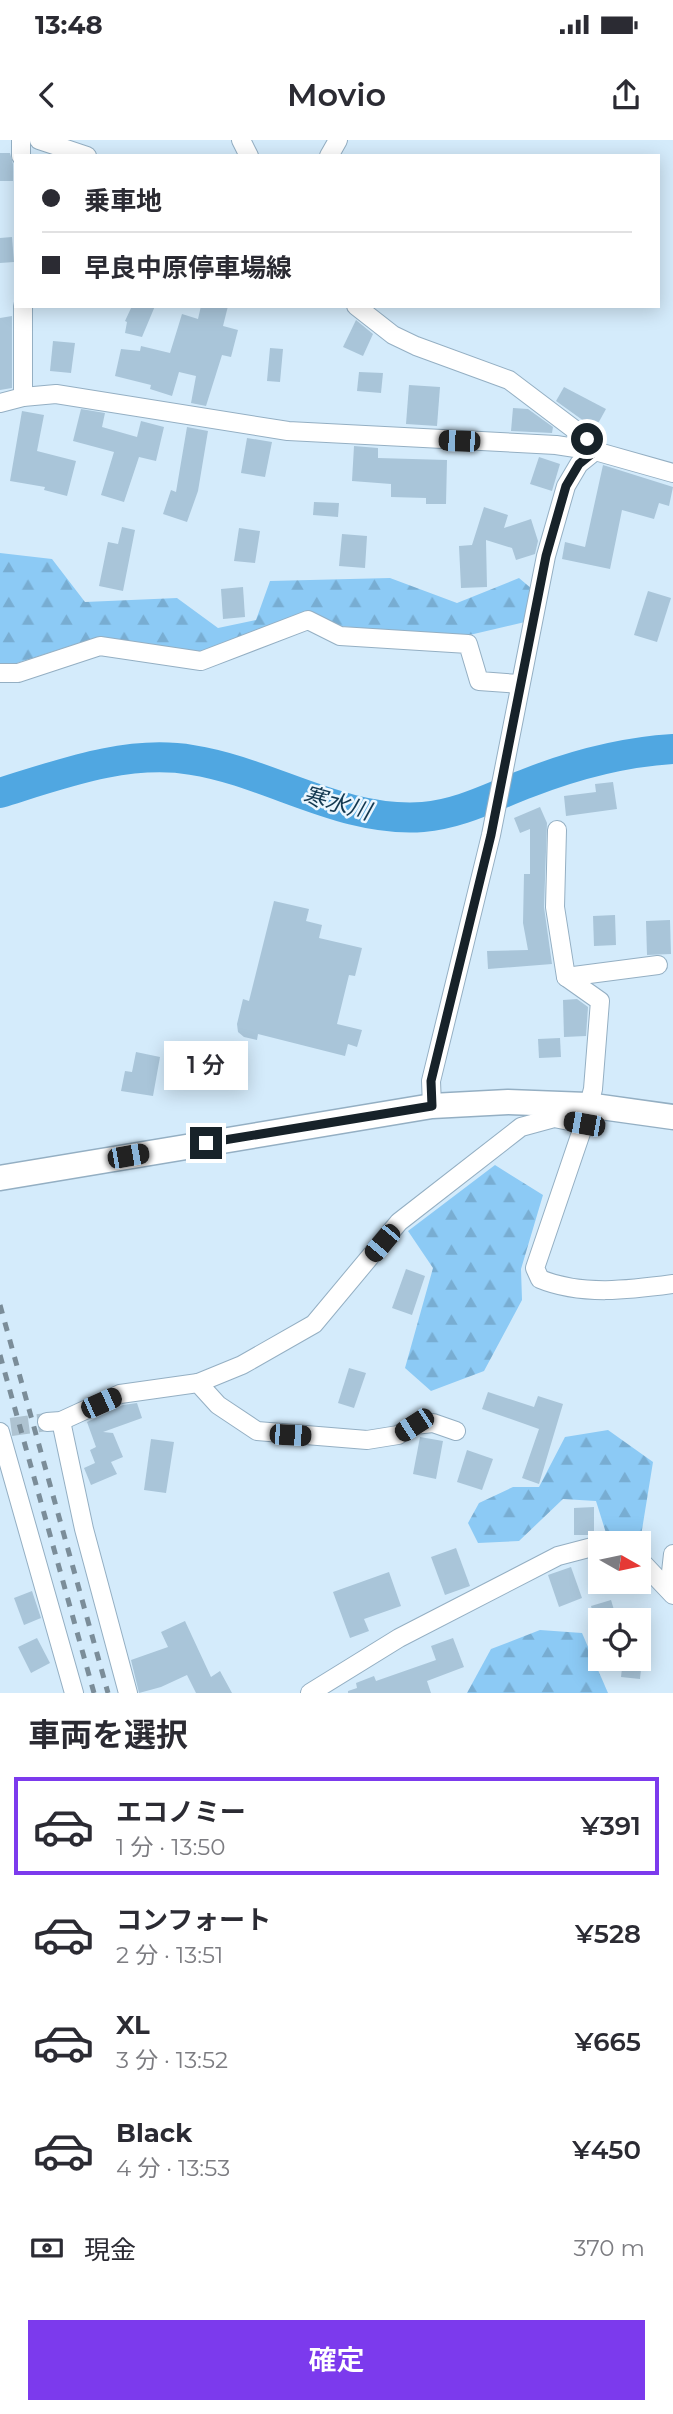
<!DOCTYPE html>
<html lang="ja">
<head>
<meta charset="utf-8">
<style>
  :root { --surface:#fff; --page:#f7f7f7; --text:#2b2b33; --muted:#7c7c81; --line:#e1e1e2; --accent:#7c3aed }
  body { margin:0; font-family:Montserrat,"Noto Sans JP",sans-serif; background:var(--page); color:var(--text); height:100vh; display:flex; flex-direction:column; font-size:26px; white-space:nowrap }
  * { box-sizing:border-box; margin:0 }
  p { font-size:23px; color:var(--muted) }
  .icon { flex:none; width:38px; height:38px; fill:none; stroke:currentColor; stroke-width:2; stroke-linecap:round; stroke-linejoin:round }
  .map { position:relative; height:1553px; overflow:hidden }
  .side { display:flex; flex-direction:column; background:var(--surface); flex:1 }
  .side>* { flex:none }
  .banner { position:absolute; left:14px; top:14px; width:646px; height:154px; border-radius:0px; box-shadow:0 4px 18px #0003; display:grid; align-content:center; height:154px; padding:0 28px; background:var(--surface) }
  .needle { width:46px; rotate:99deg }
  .fabs { position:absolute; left:588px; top:1391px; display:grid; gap:14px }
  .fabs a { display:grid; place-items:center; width:63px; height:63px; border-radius:0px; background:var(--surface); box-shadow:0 4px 18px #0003; font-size:35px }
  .end { position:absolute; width:32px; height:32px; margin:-16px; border:9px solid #172229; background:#fff; box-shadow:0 0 0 4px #fff }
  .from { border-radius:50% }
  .bubble { position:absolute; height:49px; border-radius:0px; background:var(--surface); box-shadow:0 4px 18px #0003; font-size:23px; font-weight:600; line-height:49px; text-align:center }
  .car { position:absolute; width:21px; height:42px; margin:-21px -10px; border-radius:9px; box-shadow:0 0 5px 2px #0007; background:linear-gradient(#222 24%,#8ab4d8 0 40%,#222 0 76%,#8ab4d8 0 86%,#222 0) }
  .banner b { display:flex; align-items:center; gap:24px; height:66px; font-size:26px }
  .banner b+b { border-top:2px solid var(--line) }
  .banner i { width:18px; height:18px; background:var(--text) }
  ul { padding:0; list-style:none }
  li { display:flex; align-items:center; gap:21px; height:98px; margin:0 14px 10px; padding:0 14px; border:4px solid transparent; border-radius:0px }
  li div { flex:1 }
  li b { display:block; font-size:26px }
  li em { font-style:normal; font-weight:600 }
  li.active { border-color:var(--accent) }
  li>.icon { width:63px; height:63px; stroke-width:1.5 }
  h2 { padding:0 28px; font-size:32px; line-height:84px }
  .pay { display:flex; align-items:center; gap:18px; height:77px; padding:0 28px; font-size:26px }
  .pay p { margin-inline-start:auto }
  .primary-button { display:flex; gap:14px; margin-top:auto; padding:14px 28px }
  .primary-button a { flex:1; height:80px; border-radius:0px; background:var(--accent); color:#fff; font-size:28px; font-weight:600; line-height:80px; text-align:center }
  .status { display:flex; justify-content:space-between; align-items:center; height:49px; padding:0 35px; background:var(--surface); direction:ltr }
  .status svg { height:19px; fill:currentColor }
  header { display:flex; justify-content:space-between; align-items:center; height:91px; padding:0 28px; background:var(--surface); font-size:32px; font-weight:600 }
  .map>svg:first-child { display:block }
  .forest { fill:url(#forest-firs) }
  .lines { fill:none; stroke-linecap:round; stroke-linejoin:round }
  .river { stroke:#50a7e1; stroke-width:30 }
  .building { fill:#a9c5d9 }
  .minor-tunnel { stroke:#aec3d1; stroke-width:18; stroke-dasharray:18 9; stroke-linecap:butt }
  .minor-casing { stroke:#94afc3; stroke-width:20 }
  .secondary-casing { stroke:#94afc3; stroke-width:27 }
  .minor { stroke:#fff; stroke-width:18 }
  .secondary { stroke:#fff; stroke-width:24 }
  .rail { stroke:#7b8d99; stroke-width:5; stroke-dasharray:9 9; stroke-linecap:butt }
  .route { stroke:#172229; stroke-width:9 }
  .labels { text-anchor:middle; stroke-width:5; stroke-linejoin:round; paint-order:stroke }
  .water-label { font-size:23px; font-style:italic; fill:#133850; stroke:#ebf6fe }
</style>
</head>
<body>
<div class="status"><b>13:48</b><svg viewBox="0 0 49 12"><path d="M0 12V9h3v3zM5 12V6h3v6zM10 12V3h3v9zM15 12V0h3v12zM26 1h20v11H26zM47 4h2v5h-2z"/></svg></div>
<header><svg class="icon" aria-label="back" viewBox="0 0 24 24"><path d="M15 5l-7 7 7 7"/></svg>Movio<svg class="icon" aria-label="share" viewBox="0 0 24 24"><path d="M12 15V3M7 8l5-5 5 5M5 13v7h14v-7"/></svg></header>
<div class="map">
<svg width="673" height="1553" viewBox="0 0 673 1553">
  <defs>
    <pattern id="forest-firs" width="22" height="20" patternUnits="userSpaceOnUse" patternTransform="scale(1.75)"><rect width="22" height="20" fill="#8ccaf5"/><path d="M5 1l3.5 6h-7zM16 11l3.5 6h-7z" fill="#78add2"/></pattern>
  </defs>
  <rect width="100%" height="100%" fill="#d4ebfb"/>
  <g class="forest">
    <polygon points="0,413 52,419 85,462 177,458 218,488 256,480 270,441 390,438 457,463 519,438 532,449 525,482 461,497 340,486 310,473 201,512 95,498 14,524 0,524"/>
    <polygon points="495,1025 543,1055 521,1129 522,1160 484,1231 431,1251 405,1228 433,1128 408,1091"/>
    <polygon points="608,1290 653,1322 641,1396 606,1393 596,1361 563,1359 519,1401 478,1403 468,1383 479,1363 513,1347 539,1347 565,1297"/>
    <polygon points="540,1490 582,1493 608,1553 467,1553 491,1509"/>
  </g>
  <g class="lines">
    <path class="river" d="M0,653c61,-19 128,-44 192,-33 78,12 149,63 231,57 38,-3 70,-21 105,-34 46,-18 96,-31 145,-34"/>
  </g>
  <g class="building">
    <polygon points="0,13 10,13 13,24 13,41 0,41"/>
    <polygon points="12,97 14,122 0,123 0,98"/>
    <polygon points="132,166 155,166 142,197 125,193 127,182 125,181"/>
    <polygon points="201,166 228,166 223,186 238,190 231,217 222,215 206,266 191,263 196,236 179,232 172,256 150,249 151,245 115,236 121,209 140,211 141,206 170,213 182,174 198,179"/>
    <polygon points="12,176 12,248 0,250 0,178"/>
    <polygon points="356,180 373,194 363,216 343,207"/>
    <polygon points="53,201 75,203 71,233 50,231"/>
    <polygon points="270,208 283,209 280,242 267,241"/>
    <polygon points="359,232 383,233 381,253 357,251"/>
    <polygon points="409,245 440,247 437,286 406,284"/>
    <polygon points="564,247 606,269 595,289 556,261"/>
    <polygon points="513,268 528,269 553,287 552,293 511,291"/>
    <polygon points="81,269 105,273 102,287 137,297 141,281 164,287 156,321 139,317 124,362 101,355 114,312 73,301"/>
    <polygon points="22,271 44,275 37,311 76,321 67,356 44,350 45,347 10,341"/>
    <polygon points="187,287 208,291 198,351 187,382 163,374 171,350 176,352"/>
    <polygon points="247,298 272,302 265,337 241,333"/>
    <polygon points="354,306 378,308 378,318 447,320 446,364 426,364 426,358 391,357 391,344 352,341"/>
    <polygon points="539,317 560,324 552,351 530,344"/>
    <polygon points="603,325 673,347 669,366 659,363 654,379 622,370 610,429 562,419 565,402 585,407"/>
    <polygon points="314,362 339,363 338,377 313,375"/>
    <polygon points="484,367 508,375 504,388 531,379 538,401 535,414 516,420 512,408 486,400 487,447 461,448 459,406 472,405"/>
    <polygon points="122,387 135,390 123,451 99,446 108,402 118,404"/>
    <polygon points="239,388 260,391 255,423 234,421"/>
    <polygon points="342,394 367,396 365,428 339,426"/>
    <polygon points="243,447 245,477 223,479 221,449"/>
    <polygon points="648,451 671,458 657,502 634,495"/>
    <polygon points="613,642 617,669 566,676 564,656 596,652 595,644"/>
    <polygon points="540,667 547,683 544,767 552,824 488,829 487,811 528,810 523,783 524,734 530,734 530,689 520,693 514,678"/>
    <polygon points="274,761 309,769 306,781 322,785 319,798 362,808 355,836 349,835 337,884 362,890 357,907 348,904 345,916 258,894 257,900 244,897 238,892 237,884 243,859 249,861"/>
    <polygon points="615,775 616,805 594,806 593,776"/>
    <polygon points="670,780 671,814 647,815 646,781"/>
    <polygon points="577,859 588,867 586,896 564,897 563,860"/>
    <polygon points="560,898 561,917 539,918 538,899"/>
    <polygon points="136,912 160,917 153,956 121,951 125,931 132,932"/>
    <polygon points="406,1129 425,1136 412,1175 392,1168"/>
    <polygon points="349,1228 366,1233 354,1268 338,1263"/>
    <polygon points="488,1252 534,1267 538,1256 563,1264 539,1344 522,1338 539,1289 482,1269"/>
    <polygon points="137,1263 142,1278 103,1292 113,1293 123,1317 111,1322 117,1334 91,1345 84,1328 95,1323 90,1310 96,1307 87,1282 123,1265"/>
    <polygon points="420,1297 443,1301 436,1339 413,1334"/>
    <polygon points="151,1299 174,1302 166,1353 144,1350"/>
    <polygon points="467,1310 493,1319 482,1350 457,1342"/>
    <polygon points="594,1367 594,1395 574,1395 574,1368"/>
    <polygon points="456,1408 470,1446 445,1455 431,1417"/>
    <polygon points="571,1427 582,1458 559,1467 548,1435"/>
    <polygon points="389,1432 401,1466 364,1479 369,1491 350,1498 333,1452"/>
    <polygon points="32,1451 41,1478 24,1485 14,1458"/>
    <polygon points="611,1460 617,1480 595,1480 591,1466"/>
    <polygon points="185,1481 211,1537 220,1531 232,1553 196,1553 187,1535 161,1547 139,1553 131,1520 168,1507 161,1492"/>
    <polygon points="37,1498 50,1523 31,1533 18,1507"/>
    <polygon points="453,1498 464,1527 427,1541 431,1553 348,1553 348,1551 357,1548 356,1543 374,1536 376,1541 436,1520 431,1506"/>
    <polygon points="623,1519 642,1519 640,1539 621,1537"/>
  </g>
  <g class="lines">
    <polyline class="minor-tunnel" points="11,1287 47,1282"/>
    <defs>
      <g id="minor">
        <polyline points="21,0 21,16"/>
        <polyline points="39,0 87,16"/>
        <polyline points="241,0 249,16"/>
        <polyline points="329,16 338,0"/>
        <polyline points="23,166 23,257"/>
        <polyline points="356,166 393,195 416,206 509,240 587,299 595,311"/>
        <polyline points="0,263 23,257 56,254 288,291 556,305 595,311 673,333"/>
        <polyline points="0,533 18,533 100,506 201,521 308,480 340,496 468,504 479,541 519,544"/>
        <path d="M557,690l-2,77 11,70 34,24 -7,88 -9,35 -49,144 5,11c41,17 90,11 133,5"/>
        <polyline points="566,837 658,825"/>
        <polyline points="432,966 431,941 491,695 546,416 566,346 579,324 595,311"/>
        <polyline points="198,1243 242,1225 314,1184 399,1082 521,987 554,978 584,984"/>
        <polyline points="61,1281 84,1389 128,1553"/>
        <polyline points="47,1282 61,1281 120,1254 198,1243 218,1265 257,1291 367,1300 398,1295 414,1285 433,1283 456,1291"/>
        <polyline points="0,1292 74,1553"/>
        <polyline points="639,1419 673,1455"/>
        <polyline points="669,1450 673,1414"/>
        <polyline points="310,1553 399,1498 558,1416 600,1405"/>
      </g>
      <polyline id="secondary" points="0,1038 432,966 508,962 587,965 673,977"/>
    </defs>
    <use href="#minor" class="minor-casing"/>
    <use href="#secondary" class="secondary-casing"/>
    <use href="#minor" class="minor"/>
    <use href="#secondary" class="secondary"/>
    <g class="rail">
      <polyline points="0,1165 108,1553"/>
      <polyline points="0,1215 94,1553"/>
    </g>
  </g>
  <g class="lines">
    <polyline class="route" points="206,1003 432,966 431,941 491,695 546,416 566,346 579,324 595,311 587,299"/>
  </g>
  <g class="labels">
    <g class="water-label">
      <text transform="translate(337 663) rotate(15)" y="8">寒水川</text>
    </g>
  </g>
</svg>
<div class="fabs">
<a><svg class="needle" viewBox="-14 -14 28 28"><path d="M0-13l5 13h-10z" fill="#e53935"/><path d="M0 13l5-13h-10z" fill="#7c7c81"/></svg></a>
<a><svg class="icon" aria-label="locate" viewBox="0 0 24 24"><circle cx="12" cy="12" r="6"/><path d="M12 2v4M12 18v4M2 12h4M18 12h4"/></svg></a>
</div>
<i class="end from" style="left:587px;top:299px"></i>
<i class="end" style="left:206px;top:1003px"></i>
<div class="bubble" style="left:164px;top:901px;width:84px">1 分</div>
<i class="car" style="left:459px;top:301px;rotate:272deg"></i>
<i class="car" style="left:584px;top:984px;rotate:280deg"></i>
<i class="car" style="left:128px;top:1016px;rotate:80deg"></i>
<i class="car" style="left:382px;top:1103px;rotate:220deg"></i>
<i class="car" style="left:101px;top:1263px;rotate:66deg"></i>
<i class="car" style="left:414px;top:1285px;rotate:237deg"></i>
<i class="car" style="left:290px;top:1295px;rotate:93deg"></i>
<div class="banner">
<b><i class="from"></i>乗車地</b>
<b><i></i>早良中原停車場線</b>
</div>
</div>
<section class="side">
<h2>車両を選択</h2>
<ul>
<li class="active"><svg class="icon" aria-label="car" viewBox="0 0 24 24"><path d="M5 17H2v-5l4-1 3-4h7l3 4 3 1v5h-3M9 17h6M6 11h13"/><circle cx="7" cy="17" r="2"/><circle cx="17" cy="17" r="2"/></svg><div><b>エコノミー</b><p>1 分 · 13:50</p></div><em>¥391</em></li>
<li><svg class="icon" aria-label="car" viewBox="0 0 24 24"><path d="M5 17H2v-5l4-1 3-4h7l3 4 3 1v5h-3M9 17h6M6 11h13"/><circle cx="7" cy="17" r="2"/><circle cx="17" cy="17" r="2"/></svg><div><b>コンフォート</b><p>2 分 · 13:51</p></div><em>¥528</em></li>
<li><svg class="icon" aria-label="car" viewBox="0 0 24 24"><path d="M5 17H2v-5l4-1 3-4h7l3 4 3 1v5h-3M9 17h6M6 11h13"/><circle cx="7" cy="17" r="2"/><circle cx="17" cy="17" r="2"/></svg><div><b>XL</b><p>3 分 · 13:52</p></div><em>¥665</em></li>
<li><svg class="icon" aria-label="car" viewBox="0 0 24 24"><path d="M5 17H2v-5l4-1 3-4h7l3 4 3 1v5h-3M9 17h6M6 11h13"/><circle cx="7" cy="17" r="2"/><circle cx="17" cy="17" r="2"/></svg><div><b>Black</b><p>4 分 · 13:53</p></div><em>¥450</em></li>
</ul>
<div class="pay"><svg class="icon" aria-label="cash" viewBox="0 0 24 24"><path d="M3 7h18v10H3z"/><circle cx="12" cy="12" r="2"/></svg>現金<p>370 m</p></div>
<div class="primary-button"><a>確定</a></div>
</section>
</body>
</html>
